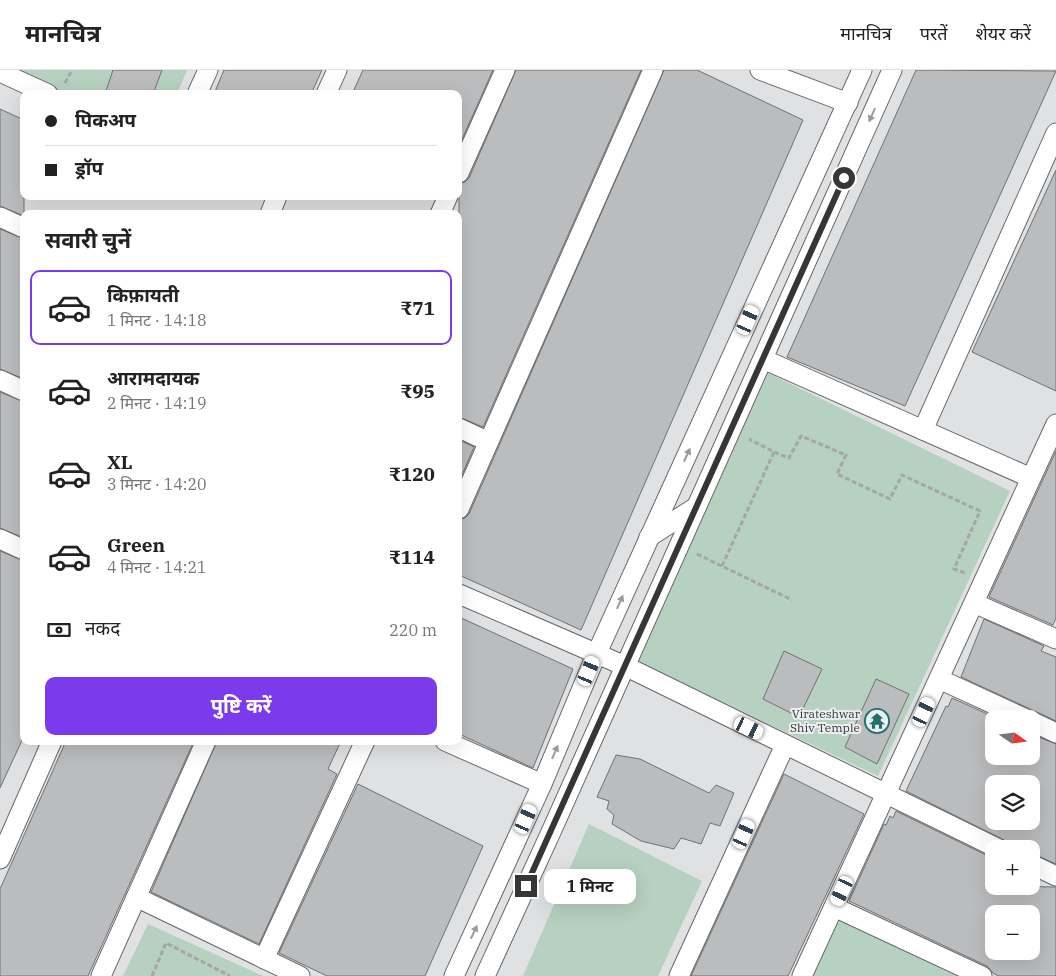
<!DOCTYPE html>
<html lang="hi">
<head>
<meta charset="utf-8">
<style>
  :root { --surface:#fff; --page:#f6f6f6; --text:#222; --muted:#767676; --line:#e0e0e0; --accent:#7c3aed }
  body { margin:0; font-family:"IBM Plex Serif","Noto Sans Devanagari",serif; background:var(--page); color:var(--text); height:100vh; display:flex; flex-direction:column; font-size:19px; white-space:nowrap }
  * { box-sizing:border-box; margin:0 }
  p { font-size:16px; color:var(--muted) }
  .icon { flex:none; width:28px; height:28px; fill:none; stroke:currentColor; stroke-width:2; stroke-linecap:round; stroke-linejoin:round }
  .map { position:relative; flex:1; overflow:hidden }
  .drawer { position:absolute; left:20px; top:140px; width:442px; height:535px; display:flex; flex-direction:column; background:var(--surface); border-radius:10px; box-shadow:0 5px 20px #0002 }
  .drawer>* { flex:none }
  .guide { position:absolute; left:20px; top:20px; width:442px; height:110px; border-radius:10px; box-shadow:0 5px 20px #0002; display:grid; align-content:center; height:110px; padding:0 25px; background:var(--surface) }
  .needle { width:32px; rotate:104deg }
  .buttons { position:absolute; left:985px; top:640px; display:grid; gap:10px }
  .buttons a { display:grid; place-items:center; width:55px; height:55px; border-radius:10px; background:var(--surface); box-shadow:0 5px 20px #0002; font-size:25px }
  .end { position:absolute; width:22px; height:22px; margin:-11px; border:6px solid #363637; background:#fff; box-shadow:0 0 0 2px #fff }
  .from { border-radius:50% }
  .bubble { position:absolute; height:35px; border-radius:10px; background:var(--surface); box-shadow:0 5px 20px #0002; font-size:16px; font-weight:700; line-height:35px; text-align:center }
  .car { position:absolute; width:15px; height:30px; margin:-15px -8px; border-radius:6px; box-shadow:0 0 4px 1px #0007; background:linear-gradient(#fff 24%,#345 0 40%,#fff 0 76%,#345 0 86%,#fff 0) }
  .guide b { display:flex; align-items:center; gap:18px; height:48px; font-size:19px }
  .guide b+b { border-top:1px solid var(--line) }
  .guide i { width:12px; height:12px; background:var(--text) }
  ul { padding:0; list-style:none }
  li { display:flex; align-items:center; gap:15px; height:75px; margin:0 10px 8px; padding:0 15px; border:2px solid transparent; border-radius:10px }
  li div { flex:1 }
  li b { display:block; font-size:19px }
  li em { font-style:normal; font-weight:700 }
  li.active { border-color:var(--accent) }
  li>.icon { width:45px; height:45px; stroke-width:1.5 }
  h2 { padding:0 25px; font-size:22px; line-height:60px }
  .pay { display:flex; align-items:center; gap:12px; height:55px; padding:0 25px; font-size:19px }
  .pay p { margin-inline-start:auto }
  .primary-button { display:flex; gap:10px; margin-top:auto; padding:10px 25px }
  .primary-button a { flex:1; height:58px; border-radius:10px; background:var(--accent); color:#fff; font-size:20px; font-weight:700; line-height:58px; text-align:center }
  header { display:flex; align-items:center; gap:30px; box-sizing:border-box; height:70px; padding:0 25px; background:var(--surface); border-bottom:1px solid var(--line) }
  header strong { font-size:24px }
  nav { display:flex; gap:28px; margin-inline-start:auto; font-size:18px }
  .map>svg:first-child { display:block }
  .green { fill:#b6d1c0 }
  .building { fill:#babcbe; stroke:#6f7173; fill-rule:evenodd }
  .lines { fill:none; stroke-linecap:round; stroke-linejoin:round }
  .minor-casing { stroke:#656769; stroke-width:21 }
  .path { stroke:#a5a6a8; stroke-width:3; stroke-dasharray:5 2.5; stroke-linecap:butt }
  .minor { stroke:#fff; stroke-width:19 }
  .oneway { fill:#9a9a9b }
  .route { stroke:#363637; stroke-width:6 }
  .labels { text-anchor:middle; stroke-width:4; stroke-linejoin:round; paint-order:stroke }
  .poi-label { font-size:12px; fill:#363637; stroke:#eceef0; text-anchor:end }
</style>
</head>
<body>
<header>
<strong>मानचित्र</strong>
<nav><a>मानचित्र</a><a>परतें</a><a>शेयर करें</a></nav>
</header>
<div class="map">
<svg width="1056" height="906" viewBox="0 0 1056 906">
  <rect width="100%" height="100%" fill="#dfe1e3"/>
  <g class="green">
    <polygon points="13,0 187,0 177,24 66,24"/>
    <polygon points="768,303 1010,421 878,706 637,591"/>
    <polygon points="589,754 702,811 658,906 523,906"/>
    <polygon points="837,848 958,906 809,906"/>
    <polygon points="148,854 263,906 123,906"/>
  </g>
  <g class="building">
    <polygon points="113,0 162,0 153,24 105,24"/>
    <polygon points="224,0 322,0 311,24 214,24"/>
    <polygon points="363,0 493,0 459,76 459,24 352,24"/>
    <polygon points="516,0 641,0 483,357 459,347 459,114 465,112 469,108"/>
    <polygon points="664,0 697,0 803,50 581,560 459,505 459,450 465,448 469,444"/>
    <polygon points="916,0 1056,1 905,336 787,287"/>
    <polygon points="0,39 24,50 24,146 0,136"/>
    <polygon points="1056,100 1056,321 972,282"/>
    <polygon points="0,159 24,169 24,309 0,299"/>
    <polygon points="0,322 24,332 24,468 0,458"/>
    <polygon points="459,370 474,377 459,412"/>
    <polygon points="1056,381 1056,548 1053,555 989,527"/>
    <polygon points="0,481 24,491 24,666 0,718"/>
    <polygon points="459,547 573,599 533,698 459,664"/>
    <polygon points="984,549 1044,576 1041,581 1056,587 1056,651 961,607"/>
    <polygon points="784,581 822,599 799,647 763,629"/>
    <polygon points="876,609 909,624 877,694 845,677"/>
    <path d="M952,628l42,19v39h37v-22l25,10v120l-25,-11v-4h-9l-116,-58 40,-85 2,1zM994,714h37v37h-37z"/>
    <polygon points="66,671 194,671 88,906 0,906 0,819"/>
    <polygon points="217,671 341,671 328,699 337,704 259,874 151,822"/>
    <polygon points="616,685 640,689 709,723 716,715 734,723 720,756 710,753 701,774 681,768 674,779 641,771 612,754 614,745 607,739 609,731 597,727"/>
    <polygon points="784,704 864,744 788,906 691,906"/>
    <polygon points="358,714 483,776 425,906 327,906 279,883"/>
    <path d="M896,741l98,48v27l62,1v89h-58l-5,-3 -6,-7 -138,-65 35,-77 2,1 4,-9 3,2zM994,844h37v37h-37z"/>
  </g>
  <g class="lines">
    <defs>
      <g id="minor">
        <polyline points="760,0 848,33"/>
        <polyline points="0,2 48,24"/>
        <polyline points="197,24 208,0"/>
        <polyline points="326,24 337,0"/>
        <polyline points="459,103 505,0"/>
        <polyline points="270,144 277,126"/>
        <polyline points="440,144 448,126"/>
        <polyline points="0,147 24,158"/>
        <polyline points="763,289 1031,408"/>
        <polyline points="0,310 24,321"/>
        <polyline points="459,358 487,371"/>
        <polyline points="923,360 1056,63"/>
        <polyline points="459,439 653,0"/>
        <polyline points="649,467 696,437"/>
        <polyline points="0,469 24,480"/>
        <polyline points="459,524 625,596 999,779"/>
        <polyline points="974,533 1056,569"/>
        <polyline points="939,609 1026,649"/>
        <polyline points="1031,651 1056,663"/>
        <polyline points="445,671 542,714"/>
        <polyline points="0,789 52,671"/>
        <polyline points="1031,794 1056,806"/>
        <polyline points="136,827 300,906"/>
        <polyline points="834,837 982,906"/>
        <polyline points="264,889 365,671"/>
        <polyline points="101,906 206,671"/>
        <polyline points="454,906 542,714 596,585 862,0"/>
        <polyline points="485,906 551,762 892,0"/>
        <polyline points="679,906 785,675"/>
        <polyline points="802,906 1056,354"/>
      </g>
    </defs>
    <use href="#minor" class="minor-casing"/>
    <g class="path">
      <polyline points="65,13 72,0"/>
      <polyline points="774,382 789,388 801,366 846,385 837,404 890,429 902,405 980,441 954,499 965,503"/>
      <polyline points="697,484 792,530"/>
      <polyline points="722,496 774,382 749,369"/>
      <polyline points="152,906 166,873 230,906"/>
    </g>
    <use href="#minor" class="minor"/>
  </g>
  <defs><path id="oneway-solid" d="M-6-.8H1V-3.2L6.5 0L1 3.2V.8H-6Z" transform="scale(1.25)"/></defs>
  <g class="oneway">
    <use href="#oneway-solid" transform="translate(872 45) rotate(114)"/>
    <use href="#oneway-solid" transform="translate(687 385) rotate(-65)"/>
    <use href="#oneway-solid" transform="translate(620 532) rotate(-66)"/>
    <use href="#oneway-solid" transform="translate(555 682) rotate(-67)"/>
    <use href="#oneway-solid" transform="translate(474 862) rotate(-65)"/>
  </g>
  <g class="lines">
    <polyline class="route" points="526,816 844,108"/>
  </g>
  <defs>
    <symbol id="temple-ring" viewBox="-11 -11 22 22"><circle r="9.5" fill="#eceef0" stroke="#236e6e" stroke-width="1.5"/><path d="M0-6L5-2H3V0L6.5 2.5H4V6H1.5V3h-3V6H-4V2.5H-6.5L-3 0V-2H-5Z" fill="#236e6e"/></symbol>
  </defs>
  <g fill-rule="evenodd">
    <use href="#temple-ring" x="863" y="637" width="28" height="28"/>
  </g>
  <g class="labels">
    <g class="poi-label">
      <text x="860" y="648">Virateshwar<tspan x="860" dy="14">Shiv Temple</tspan></text>
    </g>
  </g>
</svg>
<div class="buttons">
<a><svg class="needle" viewBox="-14 -14 28 28"><path d="M0-13l5 13h-10z" fill="#e53935"/><path d="M0 13l5-13h-10z" fill="#767676"/></svg></a>
<a><svg class="icon" aria-label="layers" viewBox="0 0 24 24"><path d="M12 4l9 5-9 5-9-5zM3 14l9 5 9-5"/></svg></a>
<a>+</a>
<a>−</a>
</div>
<i class="end from" style="left:844px;top:108px"></i>
<i class="end" style="left:526px;top:816px"></i>
<div class="bubble" style="left:544px;top:799px;width:92px">1 मिनट</div>
<i class="car" style="left:748px;top:250px;rotate:24deg"></i>
<i class="car" style="left:589px;top:601px;rotate:23deg"></i>
<i class="car" style="left:924px;top:642px;rotate:25deg"></i>
<i class="car" style="left:749px;top:658px;rotate:116deg"></i>
<i class="car" style="left:526px;top:749px;rotate:24deg"></i>
<i class="car" style="left:744px;top:764px;rotate:24deg"></i>
<i class="car" style="left:842px;top:821px;rotate:205deg"></i>
<div class="guide">
<b><i class="from"></i>पिकअप</b>
<b><i></i>ड्रॉप</b>
</div>
<section class="drawer">
<h2>सवारी चुनें</h2>
<ul>
<li class="active"><svg class="icon" aria-label="car" viewBox="0 0 24 24"><path d="M5 17H2v-5l4-1 3-4h7l3 4 3 1v5h-3M9 17h6M6 11h13"/><circle cx="7" cy="17" r="2"/><circle cx="17" cy="17" r="2"/></svg><div><b>किफ़ायती</b><p>1 मिनट · 14:18</p></div><em>₹71</em></li>
<li><svg class="icon" aria-label="car" viewBox="0 0 24 24"><path d="M5 17H2v-5l4-1 3-4h7l3 4 3 1v5h-3M9 17h6M6 11h13"/><circle cx="7" cy="17" r="2"/><circle cx="17" cy="17" r="2"/></svg><div><b>आरामदायक</b><p>2 मिनट · 14:19</p></div><em>₹95</em></li>
<li><svg class="icon" aria-label="car" viewBox="0 0 24 24"><path d="M5 17H2v-5l4-1 3-4h7l3 4 3 1v5h-3M9 17h6M6 11h13"/><circle cx="7" cy="17" r="2"/><circle cx="17" cy="17" r="2"/></svg><div><b>XL</b><p>3 मिनट · 14:20</p></div><em>₹120</em></li>
<li><svg class="icon" aria-label="car" viewBox="0 0 24 24"><path d="M5 17H2v-5l4-1 3-4h7l3 4 3 1v5h-3M9 17h6M6 11h13"/><circle cx="7" cy="17" r="2"/><circle cx="17" cy="17" r="2"/></svg><div><b>Green</b><p>4 मिनट · 14:21</p></div><em>₹114</em></li>
</ul>
<div class="pay"><svg class="icon" aria-label="cash" viewBox="0 0 24 24"><path d="M3 7h18v10H3z"/><circle cx="12" cy="12" r="2"/></svg>नकद<p>220 m</p></div>
<div class="primary-button"><a>पुष्टि करें</a></div>
</section>
</div>
</body>
</html>
